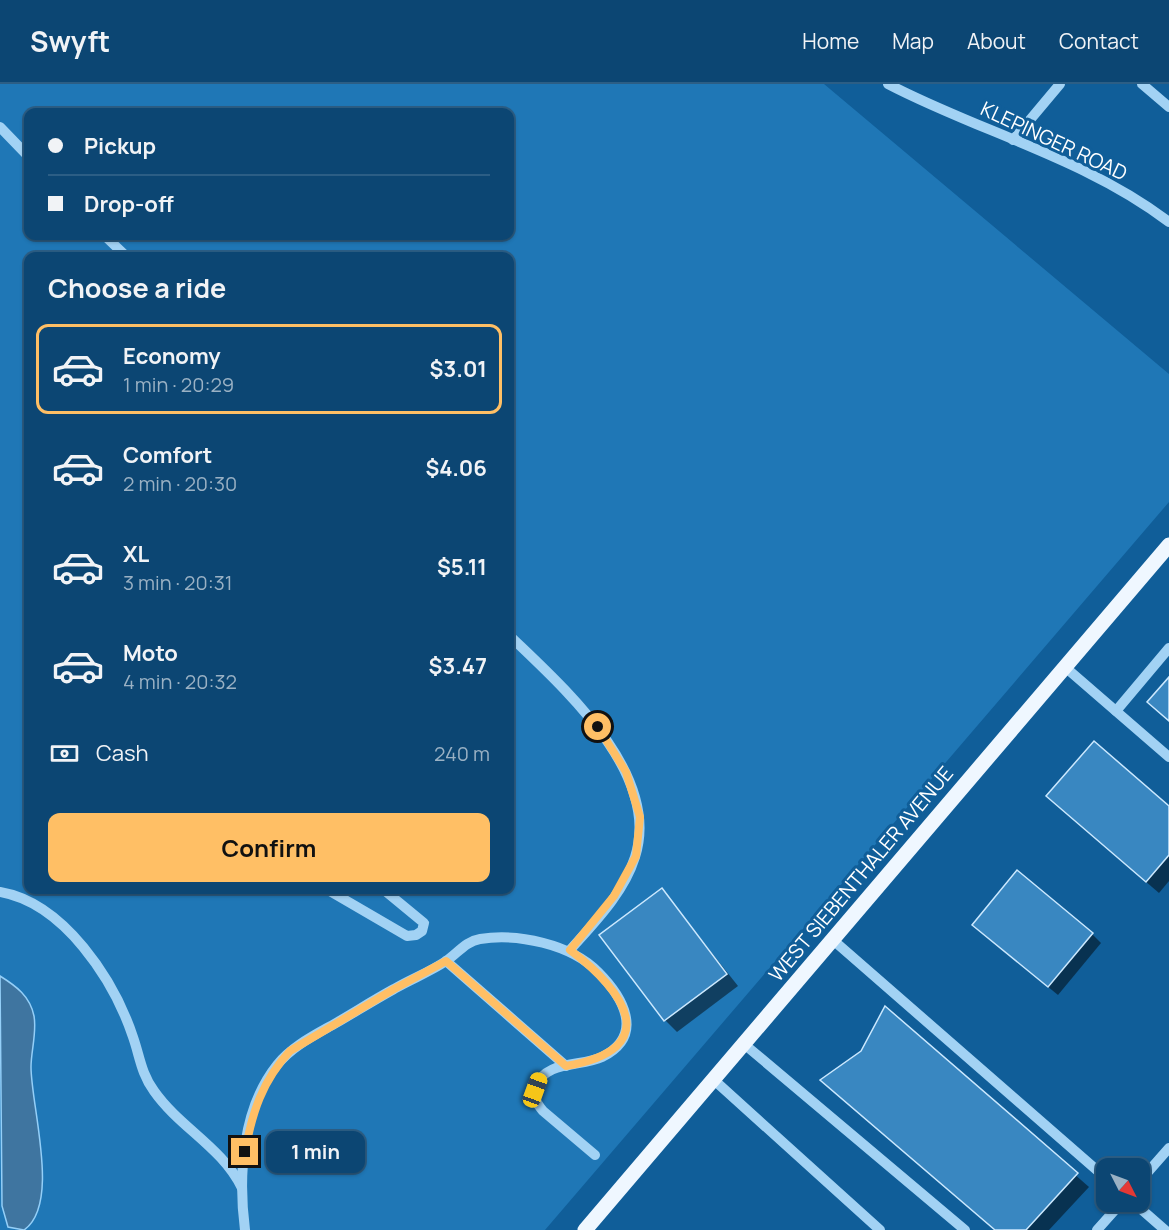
<!DOCTYPE html>
<html lang="en">
<head>
<meta charset="utf-8">
<style>
  :root { --surface:#0c4673; --page:#1a507b; --text:#f1f3f6; --muted:#9ab1c4; --line:#2c5e85; --accent:#ffbf65 }
  body { margin:0; font-family:Manrope,sans-serif; background:var(--page); color:var(--text); height:100vh; display:flex; flex-direction:column; font-size:22px; white-space:nowrap }
  * { box-sizing:border-box; margin:0 }
  p { font-size:20px; color:var(--muted) }
  .icon { flex:none; width:33px; height:33px; fill:none; stroke:currentColor; stroke-width:2; stroke-linecap:round; stroke-linejoin:round }
  .map { position:relative; flex:1; overflow:hidden }
  .drawer { position:absolute; left:24px; top:168px; width:490px; height:642px; display:flex; flex-direction:column; background:var(--surface); border-radius:12px; box-shadow:0 2px 4px #0004,0 0 0 2px var(--line) }
  .drawer>* { flex:none }
  .hud { position:absolute; left:24px; top:24px; width:490px; height:132px; border-radius:12px; box-shadow:0 2px 4px #0004,0 0 0 2px var(--line); display:grid; align-content:center; height:132px; padding:0 24px; background:var(--surface) }
  .needle { width:39px; rotate:132deg }
  .tools { position:absolute; left:1096px; top:1074px; display:grid; gap:12px }
  .tools a { display:grid; place-items:center; width:54px; height:54px; border-radius:12px; background:var(--surface); box-shadow:0 2px 4px #0004,0 0 0 2px var(--line); font-size:30px }
  .end { position:absolute; width:27px; height:27px; margin:-14px; border:8px solid #ffbf65; background:#111; box-shadow:0 0 0 3px #111 }
  .from { border-radius:50% }
  .bubble { position:absolute; height:42px; border-radius:12px; background:var(--surface); box-shadow:0 2px 4px #0004,0 0 0 2px var(--line); font-size:20px; font-weight:700; line-height:42px; text-align:center }
  .car { position:absolute; width:18px; height:36px; margin:-18px -9px; border-radius:8px; box-shadow:0 0 4px 2px #0007; background:linear-gradient(#f5c518 24%,#345 0 40%,#f5c518 0 76%,#345 0 86%,#f5c518 0) }
  .hud b { display:flex; align-items:center; gap:21px; height:57px; font-size:22px }
  .hud b+b { border-top:2px solid var(--line) }
  .hud i { width:15px; height:15px; background:var(--text) }
  ul { padding:0; list-style:none }
  li { display:flex; align-items:center; gap:18px; height:90px; margin:0 12px 9px; padding:0 12px; border:3px solid transparent; border-radius:12px }
  li div { flex:1 }
  li b { display:block; font-size:22px }
  li em { font-style:normal; font-weight:700 }
  li.current { border-color:var(--accent) }
  li>.icon { width:54px; height:54px; stroke-width:1.5 }
  h2 { padding:0 24px; font-size:27px; line-height:72px }
  .pay { display:flex; align-items:center; gap:15px; height:66px; padding:0 24px; font-size:22px }
  .pay p { margin-inline-start:auto }
  .action { display:flex; gap:12px; margin-top:auto; padding:12px 24px }
  .action a { flex:1; height:69px; border-radius:12px; background:var(--accent); color:#111; font-size:24px; font-weight:700; line-height:69px; text-align:center }
  header { display:flex; align-items:center; gap:36px; box-sizing:border-box; height:84px; padding:0 30px; background:var(--surface); border-bottom:2px solid var(--line) }
  header strong { font-size:28px }
  nav { display:flex; gap:33px; margin-inline-start:auto; font-size:21px }
  .map>svg:first-child { display:block }
  .green { fill:#1f77b6; fill-rule:evenodd }
  .water { fill:#3f75a0; stroke:#94cff8; stroke-width:1.5 }
  .shadow { fill:#0007 }
  .building { fill:#3987c1; stroke:#cbe8fe; stroke-width:1.5 }
  .lines { fill:none; stroke-linecap:round; stroke-linejoin:round }
  .minor { stroke:#a2d2f4; stroke-width:10 }
  .major { stroke:#eff7ff; stroke-width:15 }
  .route { stroke:#ffbf65; stroke-width:8 }
  .labels { text-anchor:middle; stroke-width:6; stroke-linejoin:round; paint-order:stroke }
  .street-label { font-size:20px; fill:#fff; stroke:#105e99 }
</style>
</head>
<body>
<header>
<strong>Swyft</strong>
<nav><a>Home</a><a>Map</a><a>About</a><a>Contact</a></nav>
</header>
<div class="map">
<svg width="1169" height="1146" viewBox="0 0 1169 1146">
  <rect width="100%" height="100%" fill="#105e99"/>
  <path class="green" d="M0,0h824l345,290v128l-624,728h-545zM28,28h482v124h-482zM28,172h482v634h-482z"/>
  <path class="water" d="M0,892c16,10 30,20 34,40 3,16 -3,35 -3,51 0,40 30,137 -7,163l-16,-3 -6,-21z"/>
  <g class="shadow">
    <polygon points="1060,724 1169,724 1169,797 1159,809"/>
    <polygon points="662,806 738,902 677,948 665,936"/>
    <polygon points="983,850 1092,850 1101,859 1058,911"/>
    <polygon points="885,924 1089,1103 1049,1146 995,1146 835,1008 862,968"/>
  </g>
  <g class="building">
    <polygon points="1169,593 1169,637 1147,618"/>
    <polygon points="1094,657 1169,722 1169,771 1146,798 1046,712"/>
    <polygon points="1017,786 1093,849 1048,903 972,841"/>
    <polygon points="662,804 727,890 664,937 599,851"/>
    <polygon points="885,922 1078,1089 1026,1146 995,1146 820,996 861,967"/>
  </g>
  <g class="lines">
    <g class="minor">
      <path d="M888,0c92,48 197,74 281,138"/>
      <polyline points="1142,0 1169,23"/>
      <polyline points="0,43 28,72"/>
      <polyline points="1013,56 1060,0"/>
      <polyline points="105,152 126,172"/>
      <path d="M510,552c53,51 152,138 125,221 -11,36 -41,66 -65,93"/>
      <polyline points="1065,583 1169,673"/>
      <polyline points="1116,627 1169,564"/>
      <polyline points="328,806 407,852 416,851 422,847 424,839 384,806"/>
      <path d="M0,808c64,11 114,88 133,145 7,20 8,36 21,54 26,37 68,56 88,97"/>
      <polyline points="833,856 1107,1095"/>
      <polyline points="446,877 566,982"/>
      <polyline points="744,960 965,1146"/>
      <polyline points="714,996 880,1146"/>
      <polyline points="1140,1097 1169,1064"/>
      <polyline points="1133,1118 1165,1146"/>
      <path d="M245,1146c-7,-54 -3,-121 32,-165 15,-19 38,-30 59,-42 19,-11 38,-23 58,-34 17,-10 36,-17 52,-28 11,-7 20,-20 34,-22 37,-6 91,5 118,33 24,24 48,63 4,85 -21,10 -57,3 -66,30 -3,10 1,17 7,24l52,44"/>
      <polyline points="1097,1146 1122,1118"/>
    </g>
    <polyline class="major" points="585,1146 1169,461"/>
  </g>
  <g class="lines">
    <path class="route" d="M245,1068c7,-39 17,-71 45,-101l104,-62 52,-28 120,105c99,-17 59,-75 4,-116l44,-54 22,-40 4,-39 -14,-45 -28,-45"/>
  </g>
  <g class="labels">
    <g class="street-label">
      <text transform="translate(1054 57) rotate(25)" y="7">KLEPINGER ROAD</text>
      <text transform="translate(861 790) rotate(-50)" y="7">WEST SIEBENTHALER AVENUE</text>
    </g>
  </g>
</svg>
<div class="tools">
<a><svg class="needle" viewBox="-14 -14 28 28"><path d="M0-13l5 13h-10z" fill="#e53935"/><path d="M0 13l5-13h-10z" fill="#9ab1c4"/></svg></a>
</div>
<i class="end from" style="left:598px;top:643px"></i>
<i class="end" style="left:245px;top:1068px"></i>
<div class="bubble" style="left:266px;top:1047px;width:99px">1 min</div>
<i class="car" style="left:535px;top:1006px;rotate:20deg"></i>
<div class="hud">
<b><i class="from"></i>Pickup</b>
<b><i></i>Drop-off</b>
</div>
<section class="drawer">
<h2>Choose a ride</h2>
<ul>
<li class="current"><svg class="icon" aria-label="car" viewBox="0 0 24 24"><path d="M5 17H2v-5l4-1 3-4h7l3 4 3 1v5h-3M9 17h6M6 11h13"/><circle cx="7" cy="17" r="2"/><circle cx="17" cy="17" r="2"/></svg><div><b>Economy</b><p>1 min · 20:29</p></div><em>$3.01</em></li>
<li><svg class="icon" aria-label="car" viewBox="0 0 24 24"><path d="M5 17H2v-5l4-1 3-4h7l3 4 3 1v5h-3M9 17h6M6 11h13"/><circle cx="7" cy="17" r="2"/><circle cx="17" cy="17" r="2"/></svg><div><b>Comfort</b><p>2 min · 20:30</p></div><em>$4.06</em></li>
<li><svg class="icon" aria-label="car" viewBox="0 0 24 24"><path d="M5 17H2v-5l4-1 3-4h7l3 4 3 1v5h-3M9 17h6M6 11h13"/><circle cx="7" cy="17" r="2"/><circle cx="17" cy="17" r="2"/></svg><div><b>XL</b><p>3 min · 20:31</p></div><em>$5.11</em></li>
<li><svg class="icon" aria-label="car" viewBox="0 0 24 24"><path d="M5 17H2v-5l4-1 3-4h7l3 4 3 1v5h-3M9 17h6M6 11h13"/><circle cx="7" cy="17" r="2"/><circle cx="17" cy="17" r="2"/></svg><div><b>Moto</b><p>4 min · 20:32</p></div><em>$3.47</em></li>
</ul>
<div class="pay"><svg class="icon" aria-label="cash" viewBox="0 0 24 24"><path d="M3 7h18v10H3z"/><circle cx="12" cy="12" r="2"/></svg>Cash<p>240 m</p></div>
<div class="action"><a>Confirm</a></div>
</section>
</div>
</body>
</html>
